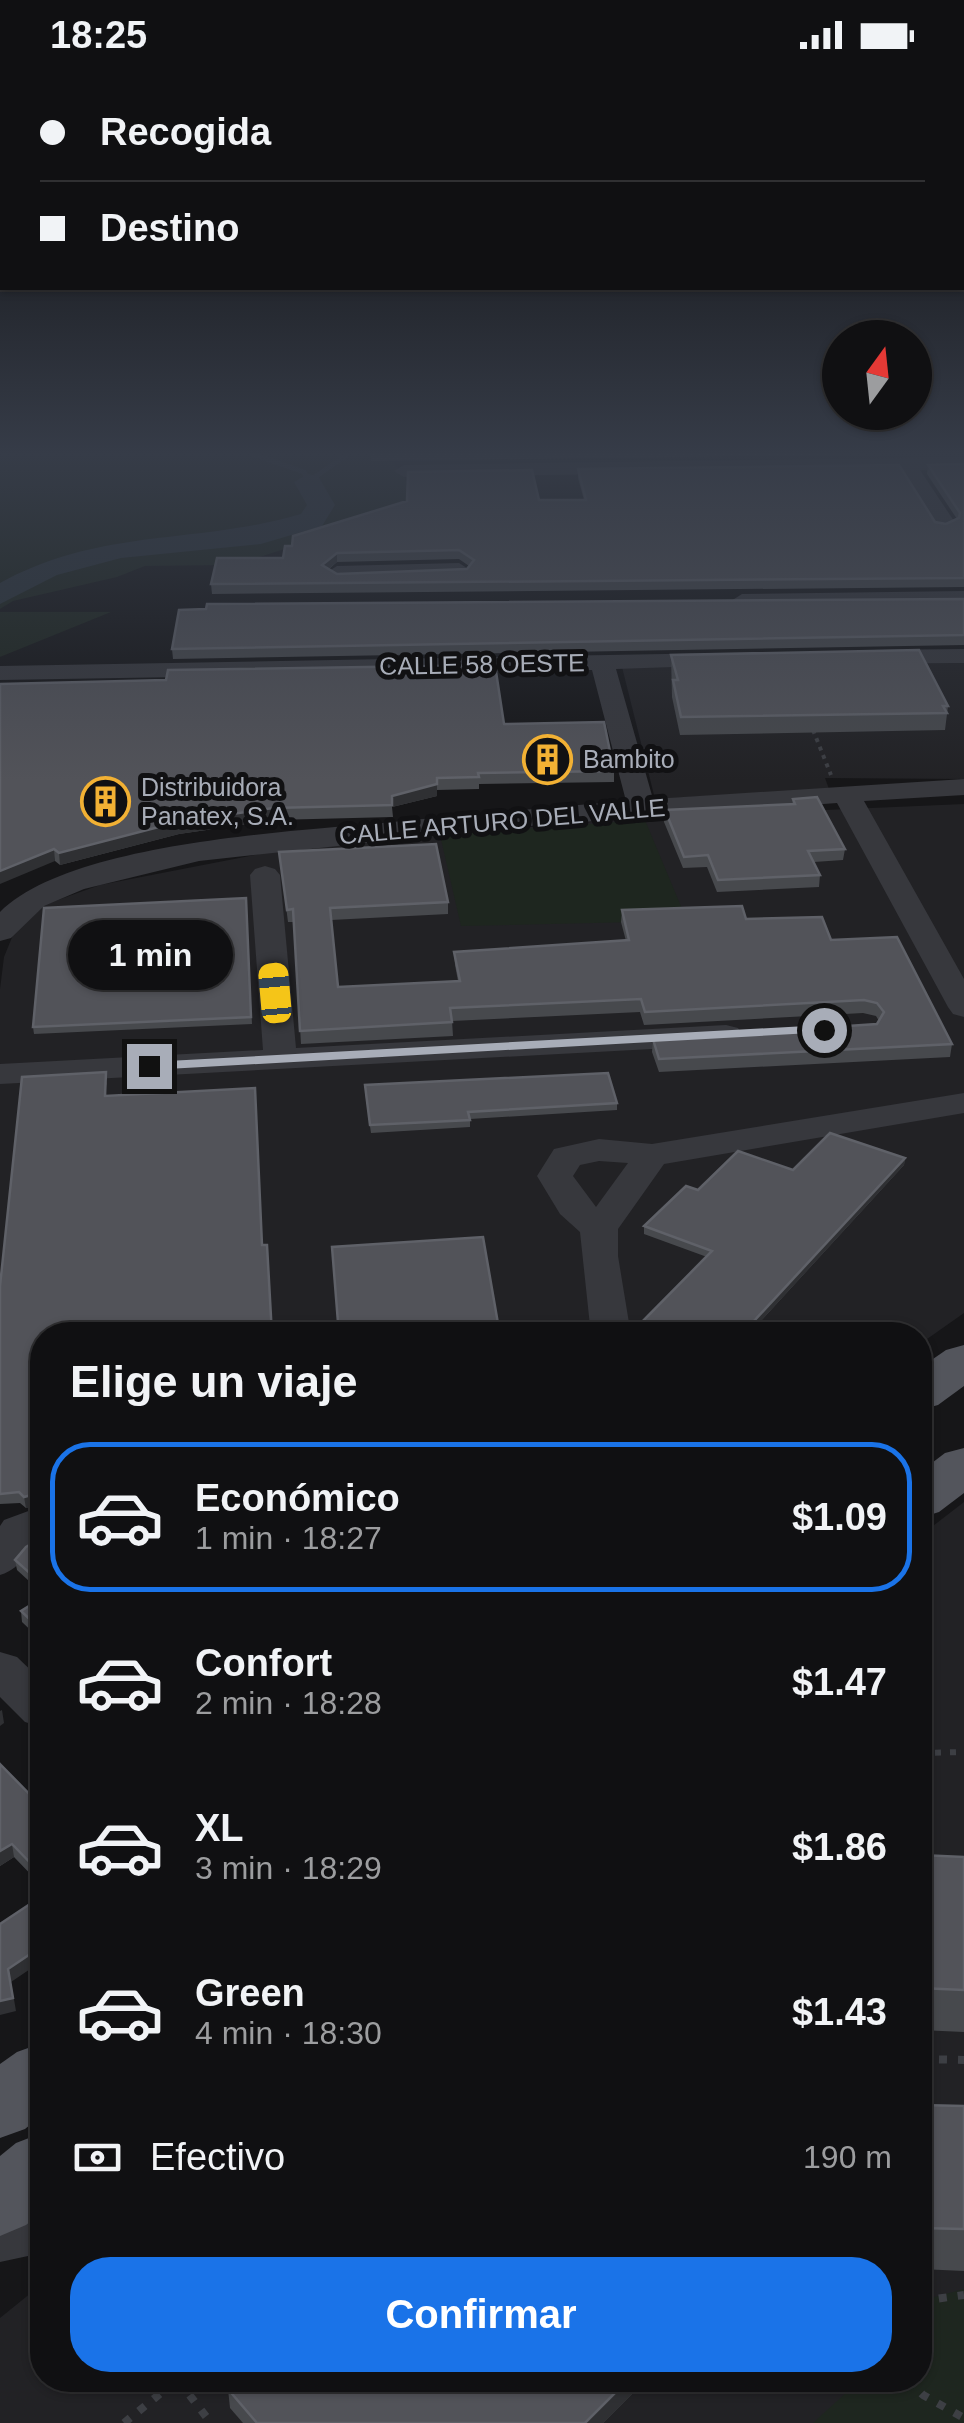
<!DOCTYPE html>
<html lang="es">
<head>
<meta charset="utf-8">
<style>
  :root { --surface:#101012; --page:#19191b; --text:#f1f3f6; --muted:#9c9d9f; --line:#303032; --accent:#1a73e8 }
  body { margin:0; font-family:Arial,sans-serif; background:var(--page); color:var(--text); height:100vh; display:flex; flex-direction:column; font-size:38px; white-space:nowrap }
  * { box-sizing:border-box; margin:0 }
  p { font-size:32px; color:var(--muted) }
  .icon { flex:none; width:55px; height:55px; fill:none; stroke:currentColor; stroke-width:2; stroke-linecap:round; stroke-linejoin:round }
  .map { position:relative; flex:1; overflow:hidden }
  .drawer { position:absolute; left:30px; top:1252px; width:902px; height:1070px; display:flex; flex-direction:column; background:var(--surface); border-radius:40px; box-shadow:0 2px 8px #0004,0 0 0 2px var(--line) }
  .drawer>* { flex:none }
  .guide { position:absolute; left:0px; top:0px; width:965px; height:220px; box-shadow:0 2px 8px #0004,0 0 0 2px var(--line); display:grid; align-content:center; height:220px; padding:0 40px; background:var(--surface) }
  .needle { width:65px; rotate:15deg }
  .controls { position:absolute; left:822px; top:250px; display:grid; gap:20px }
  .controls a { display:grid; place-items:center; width:110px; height:110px; border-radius:50%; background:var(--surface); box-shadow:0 2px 8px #0004,0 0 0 2px var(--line); font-size:50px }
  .end { position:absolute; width:45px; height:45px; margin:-22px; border:12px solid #a8adb8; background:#111; box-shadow:0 0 0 5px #111 }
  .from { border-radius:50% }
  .bubble { position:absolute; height:70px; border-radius:35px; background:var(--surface); box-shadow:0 2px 8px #0004,0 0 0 2px var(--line); font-size:32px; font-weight:600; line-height:70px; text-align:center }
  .car { position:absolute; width:30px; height:60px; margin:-30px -15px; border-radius:12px; box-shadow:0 0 8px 2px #0007; background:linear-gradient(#f5c518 24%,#345 0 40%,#f5c518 0 76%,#345 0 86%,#f5c518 0) }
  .guide b { display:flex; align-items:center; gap:35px; height:95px; font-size:38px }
  .guide b+b { border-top:2px solid var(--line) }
  .guide i { width:25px; height:25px; background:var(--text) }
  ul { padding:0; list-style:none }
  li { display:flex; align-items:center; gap:30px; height:150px; margin:0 20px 15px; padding:0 20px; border:5px solid transparent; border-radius:40px }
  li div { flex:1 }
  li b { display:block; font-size:38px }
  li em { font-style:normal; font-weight:600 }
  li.current { border-color:var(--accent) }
  li>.icon { width:90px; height:90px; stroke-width:1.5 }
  h2 { padding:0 40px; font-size:45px; line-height:120px }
  .pay { display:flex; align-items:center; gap:25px; height:110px; padding:0 40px; font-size:38px }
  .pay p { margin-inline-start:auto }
  .primary-button { display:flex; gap:20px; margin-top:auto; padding:20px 40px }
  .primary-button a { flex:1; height:115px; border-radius:40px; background:var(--accent); color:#fff; font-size:40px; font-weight:600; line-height:115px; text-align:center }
  .status { display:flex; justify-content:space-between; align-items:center; height:70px; padding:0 50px; background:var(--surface); direction:ltr }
  .status svg { height:28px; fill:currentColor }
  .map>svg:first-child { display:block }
  .built { fill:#222225 }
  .green { fill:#1e261f }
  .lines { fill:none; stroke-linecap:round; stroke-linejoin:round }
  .stream { stroke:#2c353c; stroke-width:5 }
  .river { fill:#2c353c; fill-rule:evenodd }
  .path-far2 { stroke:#3d3f44; stroke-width:4; stroke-dasharray:4 5; stroke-linecap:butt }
  .path-far1 { stroke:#3d3f44; stroke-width:6; stroke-dasharray:6 9; stroke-linecap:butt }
  .path { stroke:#3d3f44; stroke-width:8; stroke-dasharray:8 11; stroke-linecap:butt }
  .minor { fill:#37383d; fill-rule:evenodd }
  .major { fill:#53555c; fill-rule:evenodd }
  .wall { fill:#47494d; fill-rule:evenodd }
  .shaded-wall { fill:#2f3033 }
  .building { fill:#525359; stroke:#5f6168; stroke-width:2.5; fill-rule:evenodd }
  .route { fill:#a8adb8 }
  .labels { text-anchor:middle; stroke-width:10; stroke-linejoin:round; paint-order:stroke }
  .far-street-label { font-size:25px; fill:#a8adb8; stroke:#111113 }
  .far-poi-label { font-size:25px; fill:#a8adb8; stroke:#111113; text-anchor:start }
</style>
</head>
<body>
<div class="status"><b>18:25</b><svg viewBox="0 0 49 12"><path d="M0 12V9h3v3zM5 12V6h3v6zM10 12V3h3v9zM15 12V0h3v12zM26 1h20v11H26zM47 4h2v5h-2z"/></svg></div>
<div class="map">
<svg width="964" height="2353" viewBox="0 0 964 2353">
  <rect width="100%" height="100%" fill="#161618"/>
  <g class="built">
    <polygon points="964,593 964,709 825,708 829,719 655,729 622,597"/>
    <polygon points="964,734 964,1243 920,1274 920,1265 42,1265 0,1318 0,919 4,887 15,860 41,836 100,815 306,775 644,748"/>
    <polygon points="964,1432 964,2353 0,2353 0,2248 42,2214 42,2310 920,2310 920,1466"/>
  </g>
  <g class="green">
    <path d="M0,381h386l-4,4c26,19 26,23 26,55l-174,55 -89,1 -28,11 -104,24 -13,8z"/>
    <polygon points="0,542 111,542 0,587"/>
    <polygon points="645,750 685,846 679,851 461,856 440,765"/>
    <polygon points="964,2219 964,2353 813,2353 860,2310 920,2310 920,2231"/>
  </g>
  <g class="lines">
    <polyline class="stream" points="244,381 304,402 308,412 352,381"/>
    <path class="river" d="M308,404l10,2 17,29 -13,21 -61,18 -140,14 -64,17 -57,29v-21c102,-56 196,-38 301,-69l6,-9 -13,-23z"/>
    <polyline class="path-far2" points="813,660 831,705"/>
    <polyline class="path-far1" points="920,1683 964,1682"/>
    <g class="path">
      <polyline points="920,1989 964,1990"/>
      <polyline points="920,2231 964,2225"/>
      <polyline points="178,2310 211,2353"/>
      <polyline points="908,2310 923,2325 964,2348"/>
      <polyline points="124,2353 177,2310"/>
    </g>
    <g class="minor">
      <polygon points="964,387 964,399 920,400 956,454 945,460 937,459 900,400 404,407 394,401 404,395"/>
      <polygon points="459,493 470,500 467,505 337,510 326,503 337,496"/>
      <polygon points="964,521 964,535 742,538 731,531 742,524"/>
      <polygon points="964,579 964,593 872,594 860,587 872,580"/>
      <path d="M722,583l12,7 -3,5 -115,4 37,130 311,-20v16l-100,6 100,178v38l-11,-3 -5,-7 -111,-204 -322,24 -316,34 -115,28 -40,17 -33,32 -11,3v-29c69,-69 286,-80 382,-89 81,-8 162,-15 244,-22l-34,-131 -592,10v-14z"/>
      <polygon points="265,796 275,799 280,805 296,978 726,955 738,958 742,965 738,972 726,975 0,1014 0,994 263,980 250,805 255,799"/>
      <path d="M964,1023v20l-300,51 -46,65v27l13,79h-40l-11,-103 -20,-18 -23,-38 17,-27 45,-10 53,5zM599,1091l29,2 -32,44 -23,-31 7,-11z"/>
      <path d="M42,1436v32c-20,11 -16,29 -42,37v-49l4,-6z"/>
      <polygon points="0,1582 17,1587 42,1611 42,1657 25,1652 0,1627"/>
      <polygon points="42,2123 42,2183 0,2192 0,2136"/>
    </g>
    <g class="major">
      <polygon points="964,1275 964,1316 938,1335 920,1340 920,1298 946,1280"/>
      <polygon points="964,1378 964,1423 939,1442 920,1448 920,1402 945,1383"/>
      <polygon points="42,1973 42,2045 25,2059 0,2068 0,1994 17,1982"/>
      <polygon points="42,2063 42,2142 26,2155 0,2166 0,2086 16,2073"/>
    </g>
  </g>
  <g class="wall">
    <polygon points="373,381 964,381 964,383 371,391 371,383"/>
    <path d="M964,394v123l-752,7 -1,-10 72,-26 9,-12 247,-46h45l-6,-22v-9l368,55 11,-5 -30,-45 1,-9zM459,489l10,7 -2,3 -130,5 -8,-5 8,-7z"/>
    <polygon points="964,529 964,575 173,589 172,579"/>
    <polygon points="671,585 948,636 945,660 680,665 672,627"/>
    <polygon points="0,614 504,654 614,701 614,712 479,714 479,719 437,720 437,726 392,737 393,747 274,750 179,764 60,795 55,791"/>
    <polygon points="793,729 845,779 843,790 814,792 820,805 819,817 717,822 707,797 683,798 664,752 665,740 792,734"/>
    <polygon points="279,782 448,832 448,844 331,850 338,917 458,911 455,895 454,882 626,871 621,852 622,840 746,849 831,870 952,974 950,987 659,1002 652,982 653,969 877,954 879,951 876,946 863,943 644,955 640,942 452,951 453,966 301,974 294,852 288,852"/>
    <polygon points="246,828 252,954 34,964 33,957"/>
    <polygon points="107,1012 42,1265 42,1433 26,1438 20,1433 0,1434 0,1216"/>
    <polygon points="365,1022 617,1033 617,1040 470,1049 470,1057 371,1063"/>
    <polygon points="905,1088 904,1095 748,1265 629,1265 707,1187 644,1164 644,1156 698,1120 793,1100"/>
    <polygon points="42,1468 42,1523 17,1500 15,1490"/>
    <polygon points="42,1528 42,1571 22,1552 21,1541"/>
    <polygon points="0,1694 42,1737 42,1816 14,1787 0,1796"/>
    <polygon points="920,1785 964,1787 964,1962 920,1960"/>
    <polygon points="920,2035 964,2036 964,2201 920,2199"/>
    <polygon points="238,2310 646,2310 603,2353 243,2353 230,2338 228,2319"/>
  </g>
  <g class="shaded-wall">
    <polygon points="337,483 337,492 322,504 322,495"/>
    <polygon points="437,714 437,726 392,737 392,726"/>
    <polygon points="273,738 274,750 179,764 60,795 59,783 178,752"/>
    <polygon points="54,779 55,791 0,814 0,801"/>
    <polygon points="905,1088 904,1095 748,1265 741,1265"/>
    <polygon points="42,1422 42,1433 26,1438 24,1427"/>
    <polygon points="2,1640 4,1653 0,1656 0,1641"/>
    <polygon points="12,1774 14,1787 0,1796 0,1781"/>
    <polygon points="42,1876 42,1891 11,1912 16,1941 0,1945 0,1931 8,1899"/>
    <polygon points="628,2310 646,2310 603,2353 585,2353"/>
  </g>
  <g class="building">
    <polygon points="373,381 478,381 371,383"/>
    <path d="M964,394v114l-753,6 6,-26h66l2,-12h7l1,-10 114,-35 1,-29 124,-2 7,30h47l-8,-31 321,-4 36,57 11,2 13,-6 1,-5 -32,-48zM459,480l15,10 -7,9 -130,5 -15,-9 15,-12z"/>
    <polygon points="964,529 964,565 172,579 179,540 206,539 207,534"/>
    <polygon points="919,580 948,636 943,636 947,643 681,647 673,610 678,610 671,585"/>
    <polygon points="495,595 504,654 604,652 614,701 478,703 479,707 437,708 437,714 392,726 392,735 273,738 178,752 59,783 54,779 0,801 0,614 166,610 168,600"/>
    <polygon points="817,727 845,779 808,781 820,805 718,810 708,785 684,787 665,740 795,734 793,729"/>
    <polygon points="436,774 448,832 330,838 338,917 460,911 454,882 629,870 622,840 742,836 746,849 822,847 831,870 897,867 952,974 659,989 653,969 877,954 884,942 877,933 864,930 645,942 641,929 450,938 452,952 300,961 293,839 287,840 279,782"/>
    <polygon points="246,828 251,947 33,957 44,838"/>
    <polygon points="106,1002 105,1026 255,1018 262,1175 267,1175 272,1265 42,1265 42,1422 24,1427 19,1422 0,1424 0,1216 22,1007"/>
    <polygon points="608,1003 617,1033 468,1042 470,1050 370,1055 365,1015"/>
    <polygon points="830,1063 905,1088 741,1265 629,1265 712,1181 644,1156 686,1116 698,1120 738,1081 793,1100"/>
    <polygon points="483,1167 500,1265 339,1265 332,1177"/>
    <polygon points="42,1468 42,1514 15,1490 26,1477"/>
    <polygon points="42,1528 42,1561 21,1541"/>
    <polygon points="0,1694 42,1737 42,1805 12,1774 0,1781"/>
    <polygon points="920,1785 964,1787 964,1920 920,1918"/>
    <polygon points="42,1826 42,1876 8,1899 13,1928 0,1931 0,1854"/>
    <polygon points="920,2035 964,2036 964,2159 920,2158"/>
    <polygon points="238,2310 628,2310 585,2353 257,2353 228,2319"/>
  </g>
  <linearGradient id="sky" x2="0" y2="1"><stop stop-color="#0c0c0d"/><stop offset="0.54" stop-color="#363c48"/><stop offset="1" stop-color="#363c48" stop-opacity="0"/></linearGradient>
  <rect width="964" height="711" fill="url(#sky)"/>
  <polygon class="route" points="824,955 829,957 829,962 149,1000 142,996 149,992"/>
  <defs>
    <symbol id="building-ring" viewBox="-11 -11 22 22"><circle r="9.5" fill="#111113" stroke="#f2b134" stroke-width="1.5"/><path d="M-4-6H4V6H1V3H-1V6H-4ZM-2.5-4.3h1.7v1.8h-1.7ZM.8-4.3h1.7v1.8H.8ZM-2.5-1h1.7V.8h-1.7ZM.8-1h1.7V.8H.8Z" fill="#f2b134"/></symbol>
  </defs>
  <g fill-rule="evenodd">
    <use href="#building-ring" x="520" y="662" width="55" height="55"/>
    <use href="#building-ring" x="78" y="704" width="55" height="55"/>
  </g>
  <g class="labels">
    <g class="far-street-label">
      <text transform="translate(482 594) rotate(-1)" y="9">CALLE 58 OESTE</text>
      <text transform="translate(502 751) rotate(-5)" y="9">CALLE ARTURO DEL VALLE</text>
    </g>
    <g class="far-poi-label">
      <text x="583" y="698">Bambito</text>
      <text x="141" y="726">Distribuidora<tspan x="141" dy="29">Panatex, S.A.</tspan></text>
    </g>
  </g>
</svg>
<div class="controls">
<a><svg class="needle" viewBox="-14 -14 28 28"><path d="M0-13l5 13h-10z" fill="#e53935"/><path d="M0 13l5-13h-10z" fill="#9c9d9f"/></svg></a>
</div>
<i class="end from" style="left:824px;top:960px"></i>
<i class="end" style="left:149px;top:996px"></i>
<div class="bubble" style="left:68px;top:850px;width:165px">1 min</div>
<i class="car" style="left:275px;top:923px;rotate:355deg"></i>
<div class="guide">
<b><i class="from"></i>Recogida</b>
<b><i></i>Destino</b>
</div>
<section class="drawer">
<h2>Elige un viaje</h2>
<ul>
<li class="current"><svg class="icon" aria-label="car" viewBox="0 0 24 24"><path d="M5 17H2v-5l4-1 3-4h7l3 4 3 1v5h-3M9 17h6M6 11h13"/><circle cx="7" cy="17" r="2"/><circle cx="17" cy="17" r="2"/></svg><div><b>Económico</b><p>1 min · 18:27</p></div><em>$1.09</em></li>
<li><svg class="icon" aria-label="car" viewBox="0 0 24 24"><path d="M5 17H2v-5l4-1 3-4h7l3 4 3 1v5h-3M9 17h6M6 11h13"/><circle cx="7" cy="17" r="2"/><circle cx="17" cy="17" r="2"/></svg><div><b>Confort</b><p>2 min · 18:28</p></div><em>$1.47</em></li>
<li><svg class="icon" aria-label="car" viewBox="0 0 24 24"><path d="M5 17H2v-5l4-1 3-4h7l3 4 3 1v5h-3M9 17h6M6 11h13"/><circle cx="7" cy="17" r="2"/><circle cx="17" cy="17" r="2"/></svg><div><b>XL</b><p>3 min · 18:29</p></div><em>$1.86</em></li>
<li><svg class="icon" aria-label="car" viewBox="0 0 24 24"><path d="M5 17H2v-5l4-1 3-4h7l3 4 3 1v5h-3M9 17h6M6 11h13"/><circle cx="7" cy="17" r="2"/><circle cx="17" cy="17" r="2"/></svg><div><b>Green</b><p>4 min · 18:30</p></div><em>$1.43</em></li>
</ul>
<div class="pay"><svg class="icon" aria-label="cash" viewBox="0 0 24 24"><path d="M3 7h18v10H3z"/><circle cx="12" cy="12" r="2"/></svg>Efectivo<p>190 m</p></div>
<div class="primary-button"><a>Confirmar</a></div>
</section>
</div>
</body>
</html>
